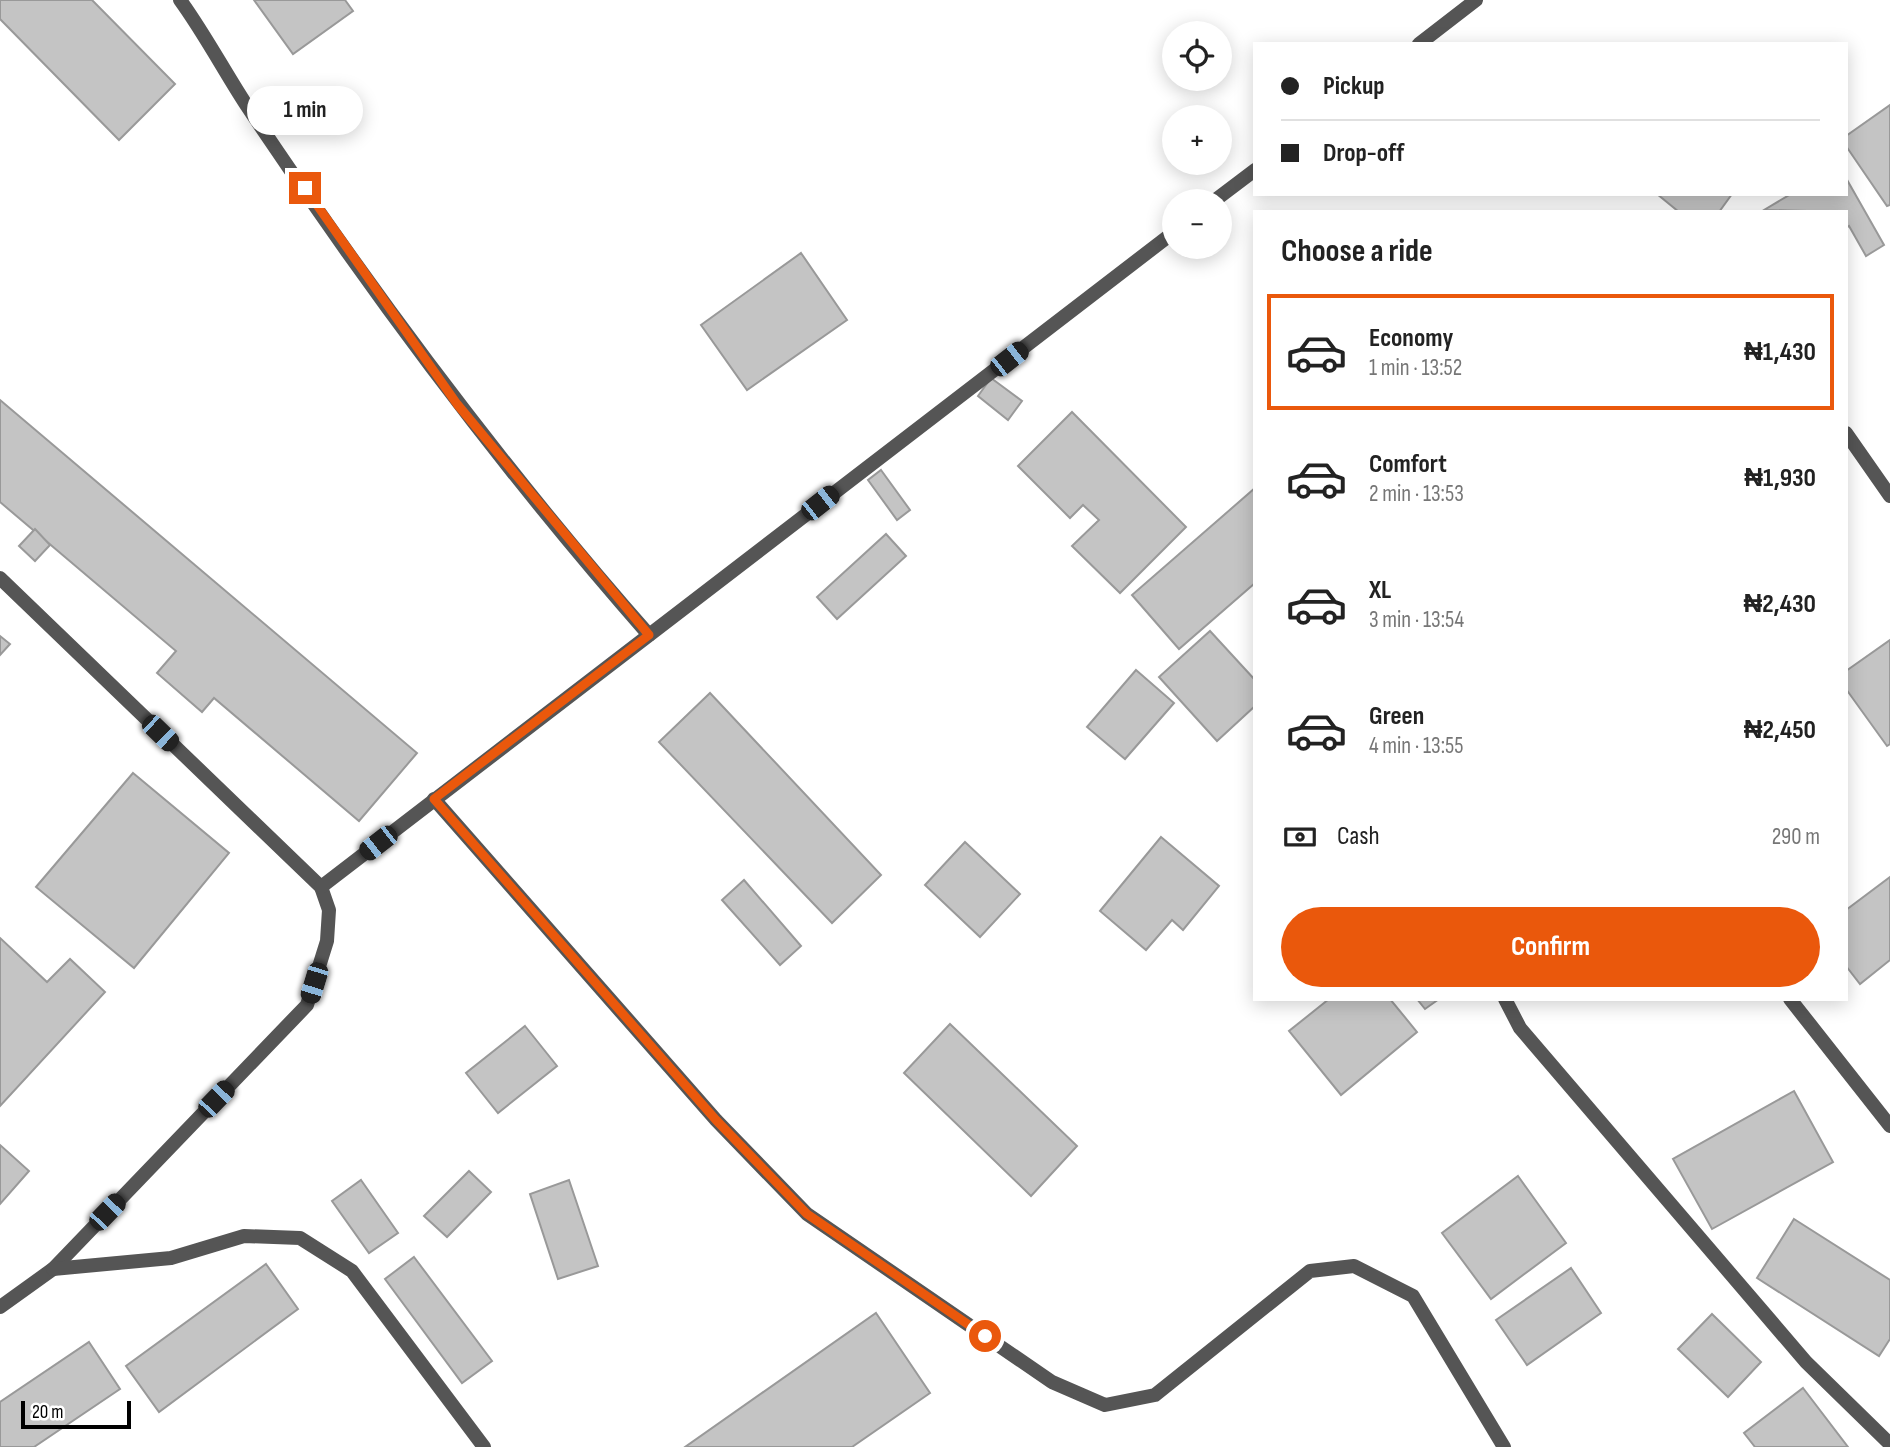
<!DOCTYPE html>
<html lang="en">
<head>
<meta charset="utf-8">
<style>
  :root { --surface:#fff; --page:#f2f2f2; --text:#222; --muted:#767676; --line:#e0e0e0; --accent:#ea580c }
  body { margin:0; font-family:"Sofia Sans Condensed",sans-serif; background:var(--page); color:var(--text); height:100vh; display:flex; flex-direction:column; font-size:26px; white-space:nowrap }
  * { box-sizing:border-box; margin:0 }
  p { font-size:23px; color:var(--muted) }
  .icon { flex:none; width:38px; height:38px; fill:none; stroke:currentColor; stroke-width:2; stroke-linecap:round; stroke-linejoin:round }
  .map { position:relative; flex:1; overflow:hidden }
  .drawer { position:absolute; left:1253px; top:210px; width:595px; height:791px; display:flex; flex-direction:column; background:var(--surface); border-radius:0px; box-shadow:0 4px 18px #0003 }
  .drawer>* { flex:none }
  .hud { position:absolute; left:1253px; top:42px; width:595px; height:154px; border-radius:0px; box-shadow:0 4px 18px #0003; display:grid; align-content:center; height:154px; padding:0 28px; background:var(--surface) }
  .fabs { position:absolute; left:1162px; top:21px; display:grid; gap:14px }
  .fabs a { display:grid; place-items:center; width:70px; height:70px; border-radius:50%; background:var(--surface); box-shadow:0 4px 18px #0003; font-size:35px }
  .scale { position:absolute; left:21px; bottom:18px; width:110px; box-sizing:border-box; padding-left:7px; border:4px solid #000; border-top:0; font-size:19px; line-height:24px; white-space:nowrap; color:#000; -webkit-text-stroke:5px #fff; paint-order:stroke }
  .end { position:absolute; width:32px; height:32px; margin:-16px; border:9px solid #ea580c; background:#fff; box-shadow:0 0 0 4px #fff }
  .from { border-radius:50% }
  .bubble { position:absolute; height:49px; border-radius:24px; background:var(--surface); box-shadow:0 4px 18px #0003; font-size:23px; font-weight:700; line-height:49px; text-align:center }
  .car { position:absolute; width:21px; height:42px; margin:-21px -10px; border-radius:9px; box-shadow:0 0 5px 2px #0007; background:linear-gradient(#222 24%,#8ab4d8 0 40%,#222 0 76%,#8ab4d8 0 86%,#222 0) }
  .hud b { display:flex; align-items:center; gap:24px; height:66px; font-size:26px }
  .hud b+b { border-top:2px solid var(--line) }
  .hud i { width:18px; height:18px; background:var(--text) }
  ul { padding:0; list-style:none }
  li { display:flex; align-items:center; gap:21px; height:116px; margin:0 14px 10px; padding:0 14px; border:4px solid transparent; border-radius:0px }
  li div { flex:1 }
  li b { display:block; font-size:26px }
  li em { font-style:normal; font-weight:700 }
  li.active { border-color:var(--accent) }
  li>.icon { width:63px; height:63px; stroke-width:1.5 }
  h2 { padding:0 28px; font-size:32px; line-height:84px }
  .pay { display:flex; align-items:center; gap:18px; height:77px; padding:0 28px; font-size:26px }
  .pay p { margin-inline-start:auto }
  .cta { display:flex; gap:14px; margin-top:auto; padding:14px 28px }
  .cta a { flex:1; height:80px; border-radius:42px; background:var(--accent); color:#fff; font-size:28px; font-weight:700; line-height:80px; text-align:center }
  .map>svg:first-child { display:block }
  .building { fill:#c4c4c4; stroke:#999; stroke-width:2 }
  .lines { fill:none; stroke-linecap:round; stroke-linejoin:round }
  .street { stroke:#555; stroke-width:14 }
  .route { stroke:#ea580c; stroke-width:9 }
</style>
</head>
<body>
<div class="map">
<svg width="1890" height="1447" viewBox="0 0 1890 1447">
  <rect width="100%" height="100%" fill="#fff"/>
  <g class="building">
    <polygon points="0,0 92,0 175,84 119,140 0,19"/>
    <polygon points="254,0 345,0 353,11 293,54"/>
    <polygon points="1890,105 1890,205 1887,206 1846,146 1846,136"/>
    <polygon points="1846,178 1884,245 1866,256 1849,226 1846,228 1846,212 1764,210 1791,194 1846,194"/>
    <polygon points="1657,194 1732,194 1719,212 1679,212"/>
    <polygon points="801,253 847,320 747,390 701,325"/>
    <polygon points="991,378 1022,401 1008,420 978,396"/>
    <polygon points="0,400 417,753 359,821 214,698 202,712 157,673 176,651 0,502"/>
    <polygon points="1072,412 1186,527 1120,593 1072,546 1099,520 1083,505 1070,518 1018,466"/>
    <polygon points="881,470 910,510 897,520 868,480"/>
    <polygon points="1255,488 1255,583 1179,649 1132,595"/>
    <polygon points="35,529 50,545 35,561 19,546"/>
    <polygon points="886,534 906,556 837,619 817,597"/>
    <polygon points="1210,631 1255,680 1255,706 1217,741 1159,677"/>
    <polygon points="0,636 10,644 0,655"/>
    <polygon points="1890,640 1890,744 1887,746 1846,689 1846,671"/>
    <polygon points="1136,670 1174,703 1125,759 1087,727"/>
    <polygon points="710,693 881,875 832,923 659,742"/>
    <polygon points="133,773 229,853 134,968 36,887"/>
    <polygon points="1161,837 1219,886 1183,930 1172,920 1146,950 1100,911"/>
    <polygon points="965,842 1020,894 980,937 925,885"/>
    <polygon points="1890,877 1890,960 1860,984 1846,966 1846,910"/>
    <polygon points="744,880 801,946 780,965 722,900"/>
    <polygon points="0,938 47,982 70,959 105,992 0,1106"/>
    <polygon points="1329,999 1390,999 1417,1032 1341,1095 1289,1031"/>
    <polygon points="1417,999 1439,999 1425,1009"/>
    <polygon points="950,1024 1077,1146 1031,1196 904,1073"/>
    <polygon points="525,1026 557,1066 498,1113 466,1073"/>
    <polygon points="1794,1091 1833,1162 1712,1229 1673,1159"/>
    <polygon points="0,1145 29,1171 0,1204"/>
    <polygon points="469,1171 491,1192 447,1237 424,1216"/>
    <polygon points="1518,1176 1566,1243 1491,1299 1442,1233"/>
    <polygon points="361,1180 398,1233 369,1253 332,1201"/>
    <polygon points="569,1180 598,1266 558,1279 530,1194"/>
    <polygon points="1794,1219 1890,1280 1890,1339 1879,1356 1757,1278"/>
    <polygon points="414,1257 492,1361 462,1383 385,1279"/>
    <polygon points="266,1264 298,1309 159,1412 126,1366"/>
    <polygon points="1571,1268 1601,1313 1527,1365 1496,1320"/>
    <polygon points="876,1313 930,1393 852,1447 685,1447"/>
    <polygon points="1712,1314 1761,1362 1728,1397 1678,1349"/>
    <polygon points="89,1342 120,1389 34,1447 0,1447 0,1402"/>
    <polygon points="1803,1388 1848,1447 1755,1447 1744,1433"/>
  </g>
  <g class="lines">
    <g class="street">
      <path d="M180,0c24,33 43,69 65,103 123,185 257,365 404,532"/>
      <polyline points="1419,44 1476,0"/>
      <polyline points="1214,201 1255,170"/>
      <polyline points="1846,433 1890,496"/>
      <polyline points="0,578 321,887 329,910 327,941 307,1005 53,1269 0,1307"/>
      <polyline points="434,799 716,1120 807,1214 1052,1382 1105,1405 1155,1395 1310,1271 1354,1266 1413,1296 1504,1447"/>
      <polyline points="321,887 1174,232"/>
      <polyline points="1505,999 1520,1028 1806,1362 1890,1444"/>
      <polyline points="1790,999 1890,1126"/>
      <polyline points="53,1269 171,1258 244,1236 300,1238 352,1271 484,1447"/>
    </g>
  </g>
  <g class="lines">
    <polyline class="route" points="305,188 457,404 649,635 434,799 716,1120 807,1214 985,1336"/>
  </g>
</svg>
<div class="fabs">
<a><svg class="icon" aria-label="locate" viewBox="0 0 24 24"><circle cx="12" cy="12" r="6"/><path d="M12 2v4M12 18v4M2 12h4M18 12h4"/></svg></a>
<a>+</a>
<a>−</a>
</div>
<div class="scale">20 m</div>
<i class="end from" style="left:985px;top:1336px"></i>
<i class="end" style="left:305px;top:188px"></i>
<div class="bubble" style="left:247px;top:86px;width:116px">1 min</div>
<i class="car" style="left:1009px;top:359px;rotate:52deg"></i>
<i class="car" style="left:820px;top:503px;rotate:52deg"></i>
<i class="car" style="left:160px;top:733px;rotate:134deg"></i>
<i class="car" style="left:378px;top:843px;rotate:232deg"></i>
<i class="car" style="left:314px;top:983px;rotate:197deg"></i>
<i class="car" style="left:216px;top:1099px;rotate:44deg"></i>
<i class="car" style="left:107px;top:1212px;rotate:44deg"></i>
<div class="hud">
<b><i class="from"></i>Pickup</b>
<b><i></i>Drop-off</b>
</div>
<section class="drawer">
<h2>Choose a ride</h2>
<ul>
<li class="active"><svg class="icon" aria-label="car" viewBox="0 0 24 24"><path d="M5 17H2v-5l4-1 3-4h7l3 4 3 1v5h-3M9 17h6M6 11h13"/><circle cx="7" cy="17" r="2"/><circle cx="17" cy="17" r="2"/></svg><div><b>Economy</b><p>1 min · 13:52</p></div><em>₦1,430</em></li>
<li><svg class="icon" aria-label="car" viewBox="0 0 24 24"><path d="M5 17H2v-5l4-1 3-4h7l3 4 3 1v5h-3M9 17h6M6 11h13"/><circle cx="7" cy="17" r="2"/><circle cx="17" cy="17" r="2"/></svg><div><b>Comfort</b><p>2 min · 13:53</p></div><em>₦1,930</em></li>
<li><svg class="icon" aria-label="car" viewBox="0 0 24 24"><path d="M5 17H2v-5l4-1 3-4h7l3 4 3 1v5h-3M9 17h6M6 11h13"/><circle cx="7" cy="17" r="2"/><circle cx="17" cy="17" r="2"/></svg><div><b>XL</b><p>3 min · 13:54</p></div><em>₦2,430</em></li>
<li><svg class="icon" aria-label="car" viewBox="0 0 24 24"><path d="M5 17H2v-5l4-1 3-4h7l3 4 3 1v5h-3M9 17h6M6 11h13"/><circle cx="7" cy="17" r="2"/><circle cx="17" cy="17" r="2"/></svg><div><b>Green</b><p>4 min · 13:55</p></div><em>₦2,450</em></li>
</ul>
<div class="pay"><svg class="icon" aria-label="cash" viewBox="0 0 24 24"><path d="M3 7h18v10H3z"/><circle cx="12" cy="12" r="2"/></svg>Cash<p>290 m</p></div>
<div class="cta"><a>Confirm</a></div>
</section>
</div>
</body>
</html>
